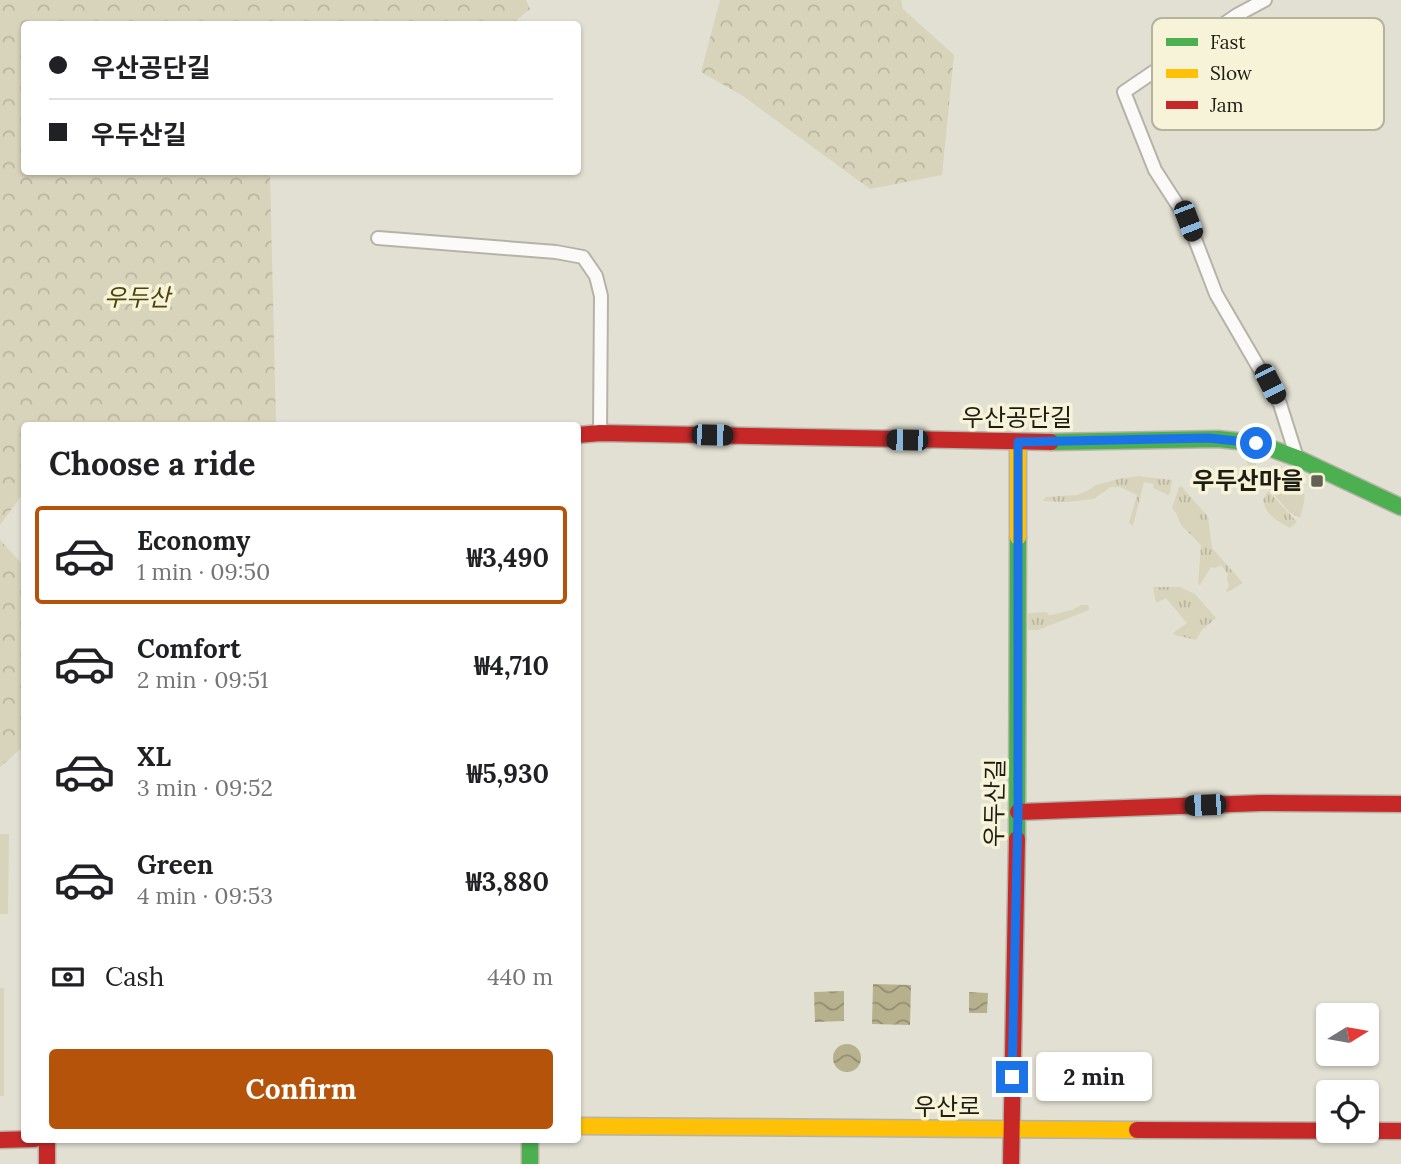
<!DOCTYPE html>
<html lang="en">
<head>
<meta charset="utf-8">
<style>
  :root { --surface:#fff; --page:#f6f6f6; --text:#202124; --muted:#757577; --line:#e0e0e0; --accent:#b45309 }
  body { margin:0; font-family:Lora,"Noto Sans KR",serif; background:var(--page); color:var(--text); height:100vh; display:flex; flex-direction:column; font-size:26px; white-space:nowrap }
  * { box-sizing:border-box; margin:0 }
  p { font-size:23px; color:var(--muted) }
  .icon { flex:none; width:38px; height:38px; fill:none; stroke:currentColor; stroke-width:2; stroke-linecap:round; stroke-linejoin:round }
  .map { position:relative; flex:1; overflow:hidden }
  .drawer { position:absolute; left:21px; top:422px; width:560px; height:721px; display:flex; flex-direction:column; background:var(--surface); border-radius:7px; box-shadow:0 2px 5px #0004 }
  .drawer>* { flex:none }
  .top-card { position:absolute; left:21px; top:21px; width:560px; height:154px; border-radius:7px; box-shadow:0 2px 5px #0004; display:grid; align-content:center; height:154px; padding:0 28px; background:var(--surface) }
  .needle { width:46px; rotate:79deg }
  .fabs { position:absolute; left:1316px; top:1003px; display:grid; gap:14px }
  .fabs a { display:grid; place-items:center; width:63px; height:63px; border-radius:7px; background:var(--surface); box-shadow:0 2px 5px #0004; font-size:35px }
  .end { position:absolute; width:32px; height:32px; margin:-16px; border:9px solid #1a73e8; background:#fff; box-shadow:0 0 0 4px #fff }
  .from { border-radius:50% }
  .bubble { position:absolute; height:49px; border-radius:7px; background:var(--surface); box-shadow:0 2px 5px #0004; font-size:23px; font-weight:800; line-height:49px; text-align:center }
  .car { position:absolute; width:21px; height:42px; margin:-21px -10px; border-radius:9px; box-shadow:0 0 5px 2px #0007; background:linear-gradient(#222 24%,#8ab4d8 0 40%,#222 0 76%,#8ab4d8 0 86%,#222 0) }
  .top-card b { display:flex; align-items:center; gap:24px; height:66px; font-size:26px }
  .top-card b+b { border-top:2px solid var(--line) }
  .top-card i { width:18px; height:18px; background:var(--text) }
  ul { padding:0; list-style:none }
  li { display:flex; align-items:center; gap:21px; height:98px; margin:0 14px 10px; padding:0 14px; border:4px solid transparent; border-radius:7px }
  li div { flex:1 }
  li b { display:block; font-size:26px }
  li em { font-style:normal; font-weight:800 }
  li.active { border-color:var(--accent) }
  li>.icon { width:63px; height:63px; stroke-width:1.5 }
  h2 { padding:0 28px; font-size:32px; line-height:84px }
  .pay { display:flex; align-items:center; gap:18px; height:77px; padding:0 28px; font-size:26px }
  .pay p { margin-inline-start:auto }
  .cta { display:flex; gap:14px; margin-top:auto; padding:14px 28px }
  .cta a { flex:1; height:80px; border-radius:7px; background:var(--accent); color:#fff; font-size:28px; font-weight:800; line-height:80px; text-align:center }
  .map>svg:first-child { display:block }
  .grass { fill:url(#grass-tufts) }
  .forest { fill:url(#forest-crowns) }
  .green { fill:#d8d4bb }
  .water { fill:url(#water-waves) }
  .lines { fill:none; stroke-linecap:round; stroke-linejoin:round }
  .street-casing { stroke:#b5b3a8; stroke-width:16 }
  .fast-casing { stroke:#b5b3a8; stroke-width:19 }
  .slow-casing { stroke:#b5b3a8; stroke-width:19 }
  .jam-casing { stroke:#b5b3a8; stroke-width:19 }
  .street { stroke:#fbfaf8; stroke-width:12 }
  .fast { stroke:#4caf50; stroke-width:16 }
  .slow { stroke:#ffc107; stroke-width:16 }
  .jam { stroke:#c62828; stroke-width:16 }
  .route { stroke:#1a73e8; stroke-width:9 }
  .poi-dot { fill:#636156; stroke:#f6f3d8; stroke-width:2.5 }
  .labels { text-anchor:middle; stroke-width:7; stroke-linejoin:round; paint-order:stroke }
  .park-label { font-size:24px; font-style:italic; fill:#4b430a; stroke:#f6f3d8 }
  .street-label { font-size:24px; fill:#1e1c13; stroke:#f6f3d8 }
  .poi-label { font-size:24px; font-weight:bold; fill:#1e1c13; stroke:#f6f3d8; text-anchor:end }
  .key { fill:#f6f3d8; stroke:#b5b29d; stroke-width:2 }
  .key-label { font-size:19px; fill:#1e1c13 }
</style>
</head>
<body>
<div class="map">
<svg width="1401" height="1164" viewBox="0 0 1401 1164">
  <defs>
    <pattern id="grass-tufts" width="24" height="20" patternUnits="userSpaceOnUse" patternTransform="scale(1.75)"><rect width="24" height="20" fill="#d8d4bb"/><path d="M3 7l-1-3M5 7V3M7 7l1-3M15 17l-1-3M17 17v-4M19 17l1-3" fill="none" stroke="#b9b5a0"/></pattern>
    <pattern id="forest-crowns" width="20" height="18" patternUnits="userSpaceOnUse" patternTransform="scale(1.75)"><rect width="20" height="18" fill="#d8d4bb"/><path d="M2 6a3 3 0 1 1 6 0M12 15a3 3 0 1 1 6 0" fill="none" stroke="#b9b5a0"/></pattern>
    <pattern id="water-waves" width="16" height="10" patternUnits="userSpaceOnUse" patternTransform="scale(1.75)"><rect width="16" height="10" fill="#b6b08d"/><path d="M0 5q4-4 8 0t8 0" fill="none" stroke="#938e72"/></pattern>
  </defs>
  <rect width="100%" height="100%" fill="#e2e0d2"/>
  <g class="grass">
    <path d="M1242,457l14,4v7l32,11 4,-6c17,13 13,28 8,45l-11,-6z"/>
    <polygon points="1139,476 1172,480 1170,493 1168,495 1153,488 1154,484 1144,482 1133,526 1129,523 1137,495 1120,487 1111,487 1093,499 1067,502 1043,501 1046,497 1077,495 1087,491 1096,485 1118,479"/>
    <polygon points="1179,487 1182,487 1208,517 1212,548 1243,583 1228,592 1226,591 1229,586 1227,579 1228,574 1221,565 1215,568 1211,567 1200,585 1198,584 1201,545 1181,525 1176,513 1172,508"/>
    <path d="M1268,491l29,31 -7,6c-13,-7 -25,-14 -27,-28z"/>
    <polygon points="1153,587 1180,587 1195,594 1216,618 1202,630 1196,640 1175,635 1173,633 1187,623 1166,598 1156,603"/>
    <polygon points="1081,605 1088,605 1089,610 1038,630 1028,630 1028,613 1047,612 1048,615 1051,615 1072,610"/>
  </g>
  <g class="forest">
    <polygon points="0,0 526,0 530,9 512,24 24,24 24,172 270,172 276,424 288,425 24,425 24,492 0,525"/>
    <polygon points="720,0 901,0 903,9 954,55 942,175 870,189 743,96 701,72"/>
    <polygon points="0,540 24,566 24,746 0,767"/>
  </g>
  <g class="green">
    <polygon points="0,834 9,834 8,914 0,914"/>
    <rect x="0" y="988" width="4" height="108"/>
  </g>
  <g class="water">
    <polygon points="873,984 911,985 910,1025 872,1024"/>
    <polygon points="844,991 844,1021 815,1022 814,992"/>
    <polygon points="969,992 988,993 987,1013 969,1013"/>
    <circle cx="847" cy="1058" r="14"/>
  </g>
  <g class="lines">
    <defs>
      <g id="street">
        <polyline points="1265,0 1237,15 1124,92 1155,170 1188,221 1216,294 1280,404 1297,458"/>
        <polyline points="378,238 556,252 583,257 596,276 601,296 600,433"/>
      </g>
      <g id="fast">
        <polyline points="1051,442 1218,439 1256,443 1297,458 1401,507"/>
        <polyline points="1017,839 1018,537"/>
        <polyline points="530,1139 530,1164"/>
      </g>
      <g id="slow">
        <polyline points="1018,442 1018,537"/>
        <polyline points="578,1126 1137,1130"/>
      </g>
      <g id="jam">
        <polyline points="578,435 600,433 1051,442"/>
        <polyline points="1018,812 1261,803 1401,804"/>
        <polyline points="1137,1130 1401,1131"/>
        <polyline points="47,1139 47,1164"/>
        <polyline points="0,1140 35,1139"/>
        <polyline points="1011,1164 1017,839"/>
      </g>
    </defs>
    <use href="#street" class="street-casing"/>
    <use href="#fast" class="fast-casing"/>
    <use href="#slow" class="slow-casing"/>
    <use href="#jam" class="jam-casing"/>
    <use href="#street" class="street"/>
    <use href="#fast" class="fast"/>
    <use href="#slow" class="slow"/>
    <use href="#jam" class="jam"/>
  </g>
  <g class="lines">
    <polyline class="route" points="1012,1077 1018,812 1018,442 1208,438 1256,443"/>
  </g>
  <rect class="poi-dot" x="1310" y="474" width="14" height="14" rx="3.5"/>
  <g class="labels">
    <g class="park-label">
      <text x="137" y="306">우두산</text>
    </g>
    <g class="street-label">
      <text x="1017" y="426">우산공단길</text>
      <text transform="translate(995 803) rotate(-89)" y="8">우두산길</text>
      <text x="947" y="1115">우산로</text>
    </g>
    <g class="poi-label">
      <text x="1303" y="489">우두산마을</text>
    </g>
  </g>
  <rect x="1152" y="18" width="232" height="112" rx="10" class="key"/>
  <rect x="1166" y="38" width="32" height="8" fill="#4caf50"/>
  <rect x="1166" y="69" width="32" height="9" fill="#ffc107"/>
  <rect x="1166" y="101" width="32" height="8" fill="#c62828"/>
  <g class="key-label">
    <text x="1210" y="49">Fast</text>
    <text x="1210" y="80">Slow</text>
    <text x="1210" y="112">Jam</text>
  </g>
</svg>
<div class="fabs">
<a><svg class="needle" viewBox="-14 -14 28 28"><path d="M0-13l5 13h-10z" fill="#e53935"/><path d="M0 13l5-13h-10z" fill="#757577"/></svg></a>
<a><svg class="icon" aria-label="locate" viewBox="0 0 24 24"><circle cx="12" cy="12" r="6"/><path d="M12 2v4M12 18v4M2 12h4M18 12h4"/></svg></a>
</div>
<i class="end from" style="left:1256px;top:443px"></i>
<i class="end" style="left:1012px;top:1077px"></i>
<div class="bubble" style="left:1036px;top:1052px;width:116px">2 min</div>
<i class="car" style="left:1188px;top:221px;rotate:159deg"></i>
<i class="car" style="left:1270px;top:384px;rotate:153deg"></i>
<i class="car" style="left:712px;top:435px;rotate:91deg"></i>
<i class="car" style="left:907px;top:440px;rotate:271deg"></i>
<i class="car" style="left:1205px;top:805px;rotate:268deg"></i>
<div class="top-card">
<b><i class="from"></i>우산공단길</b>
<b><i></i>우두산길</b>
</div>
<section class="drawer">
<h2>Choose a ride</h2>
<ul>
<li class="active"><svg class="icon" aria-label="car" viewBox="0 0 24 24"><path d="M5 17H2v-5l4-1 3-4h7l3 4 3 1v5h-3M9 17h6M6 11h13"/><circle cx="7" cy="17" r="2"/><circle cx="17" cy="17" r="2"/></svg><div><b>Economy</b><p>1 min · 09:50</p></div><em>₩3,490</em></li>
<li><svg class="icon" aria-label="car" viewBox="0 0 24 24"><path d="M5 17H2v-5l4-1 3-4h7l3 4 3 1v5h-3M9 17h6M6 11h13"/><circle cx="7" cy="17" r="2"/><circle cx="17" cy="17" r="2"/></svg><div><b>Comfort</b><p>2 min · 09:51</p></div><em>₩4,710</em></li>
<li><svg class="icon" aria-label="car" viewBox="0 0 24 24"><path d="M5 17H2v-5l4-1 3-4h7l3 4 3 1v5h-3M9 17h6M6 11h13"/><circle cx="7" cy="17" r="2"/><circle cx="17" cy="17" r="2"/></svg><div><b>XL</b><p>3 min · 09:52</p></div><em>₩5,930</em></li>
<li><svg class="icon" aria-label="car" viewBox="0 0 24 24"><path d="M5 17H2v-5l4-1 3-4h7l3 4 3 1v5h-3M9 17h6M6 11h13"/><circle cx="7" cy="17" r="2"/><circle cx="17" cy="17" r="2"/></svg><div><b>Green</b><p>4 min · 09:53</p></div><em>₩3,880</em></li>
</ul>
<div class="pay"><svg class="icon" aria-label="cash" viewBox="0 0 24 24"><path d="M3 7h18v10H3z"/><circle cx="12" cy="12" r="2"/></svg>Cash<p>440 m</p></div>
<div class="cta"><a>Confirm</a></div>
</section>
</div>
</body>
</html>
